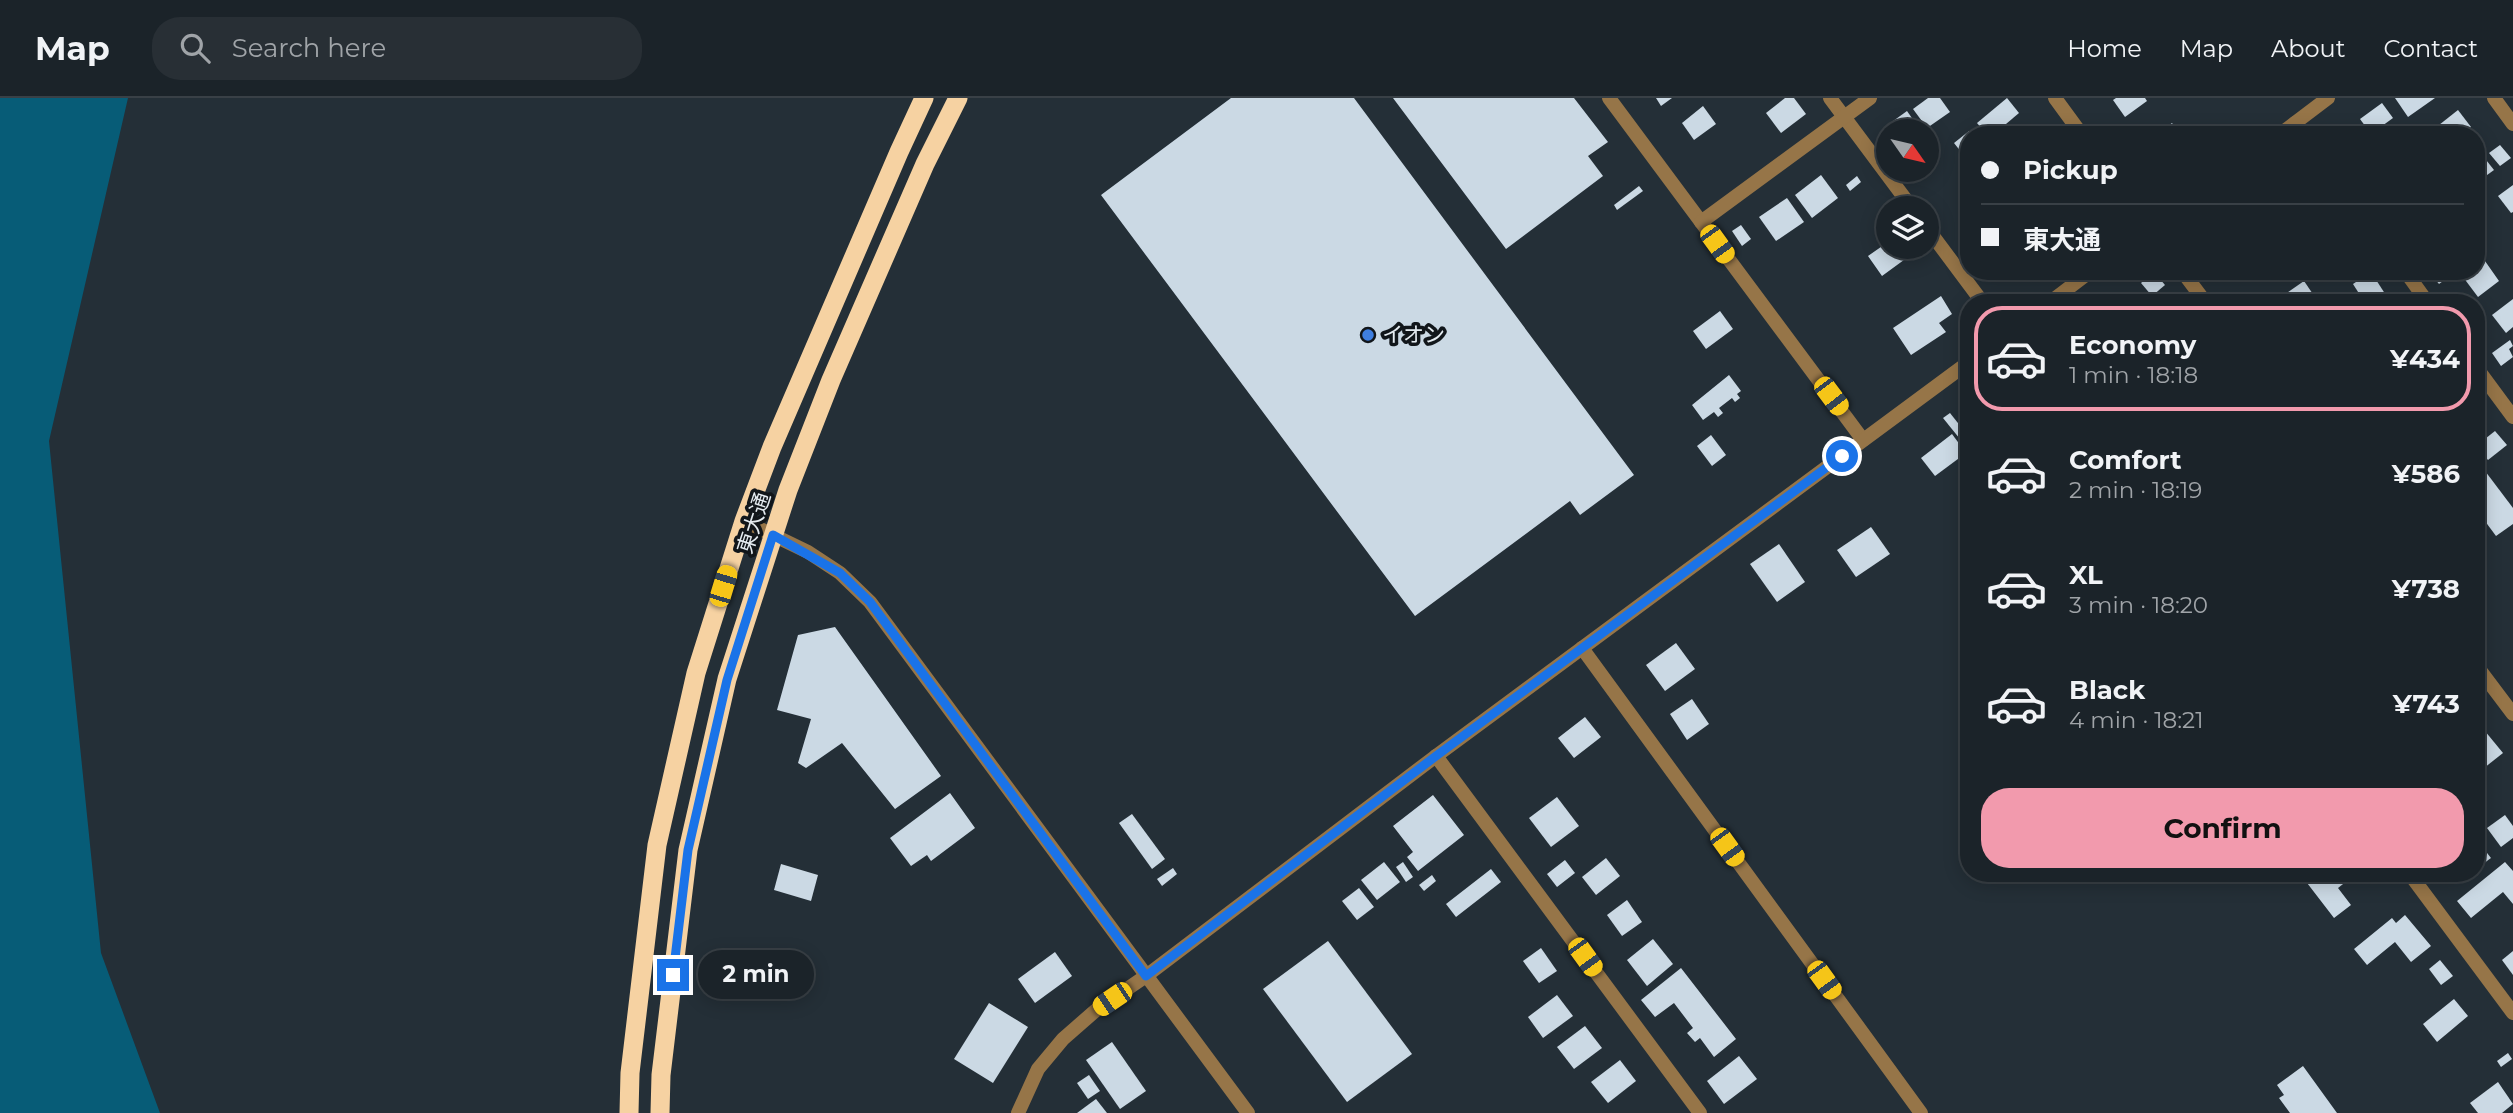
<!DOCTYPE html>
<html lang="en">
<head>
<meta charset="utf-8">
<style>
  :root { --surface:#1b2329; --page:#282f35; --text:#f1f3f6; --muted:#a0a4a8; --line:#394046; --accent:#f29aad }
  body { margin:0; font-family:Montserrat,"Noto Sans JP",sans-serif; background:var(--page); color:var(--text); height:100vh; display:flex; flex-direction:column; font-size:26px; white-space:nowrap }
  * { box-sizing:border-box; margin:0 }
  p { font-size:23px; color:var(--muted) }
  .icon { flex:none; width:38px; height:38px; fill:none; stroke:currentColor; stroke-width:2; stroke-linecap:round; stroke-linejoin:round }
  .map { position:relative; flex:1; overflow:hidden }
  .panel { position:absolute; left:1960px; top:196px; width:525px; height:588px; display:flex; flex-direction:column; background:var(--surface); border-radius:28px; box-shadow:0 4px 18px #0003,0 0 0 2px var(--line) }
  .panel>* { flex:none }
  .guide { position:absolute; left:1960px; top:28px; width:525px; height:154px; border-radius:28px; box-shadow:0 4px 18px #0003,0 0 0 2px var(--line); display:grid; align-content:center; height:154px; padding:0 21px; background:var(--surface) }
  .needle { width:46px; rotate:124deg }
  .controls { position:absolute; left:1876px; top:21px; display:grid; gap:14px }
  .controls a { display:grid; place-items:center; width:63px; height:63px; border-radius:50%; background:var(--surface); box-shadow:0 4px 18px #0003,0 0 0 2px var(--line); font-size:35px }
  .end { position:absolute; width:32px; height:32px; margin:-16px; border:9px solid #1a73e8; background:#fff; box-shadow:0 0 0 4px #fff }
  .from { border-radius:50% }
  .bubble { position:absolute; height:49px; border-radius:24px; background:var(--surface); box-shadow:0 4px 18px #0003,0 0 0 2px var(--line); font-size:23px; font-weight:700; line-height:49px; text-align:center }
  .car { position:absolute; width:21px; height:42px; margin:-21px -10px; border-radius:9px; box-shadow:0 0 5px 2px #0007; background:linear-gradient(#f5c518 24%,#345 0 40%,#f5c518 0 76%,#345 0 86%,#f5c518 0) }
  .guide b { display:flex; align-items:center; gap:24px; height:66px; font-size:26px }
  .guide b+b { border-top:2px solid var(--line) }
  .guide i { width:18px; height:18px; background:var(--text) }
  ul { padding:12px 0 0; list-style:none }
  li { display:flex; align-items:center; gap:21px; height:105px; margin:0 14px 10px; padding:0 7px; border:4px solid transparent; border-radius:28px }
  li div { flex:1 }
  li b { display:block; font-size:26px }
  li em { font-style:normal; font-weight:700 }
  li.selected { border-color:var(--accent) }
  li>.icon { width:63px; height:63px; stroke-width:1.5 }
  .cta { display:flex; gap:14px; margin-top:auto; padding:14px 21px }
  .cta a { flex:1; height:80px; border-radius:28px; background:var(--accent); color:#111; font-size:28px; font-weight:700; line-height:80px; text-align:center }
  header { display:flex; align-items:center; gap:42px; box-sizing:border-box; height:98px; padding:0 35px; background:var(--surface); border-bottom:2px solid var(--line) }
  header strong { font-size:33px }
  nav { display:flex; gap:38px; margin-inline-start:auto; font-size:24px }
  .search { width:490px; height:63px; background:var(--page); display:flex; align-items:center; gap:18px; box-sizing:border-box; padding:0 24px; border-radius:28px; color:var(--muted); font-size:26px }
  .map>svg:first-child { display:block }
  .water { fill:#075c77 }
  .building { fill:#cbd9e4 }
  .lines { fill:none; stroke-linecap:round; stroke-linejoin:round }
  .minor { stroke:#967548; stroke-width:14 }
  .tertiary { stroke:#967548; stroke-width:14 }
  .trunk { stroke:#f6d2a2; stroke-width:19 }
  .route { stroke:#1a73e8; stroke-width:9 }
  .shop-dot { fill:#3f7fe0; stroke:#11161a; stroke-width:2.5 }
  .labels { text-anchor:middle; stroke-width:7; stroke-linejoin:round; paint-order:stroke }
  .poi-label { font-size:21px; fill:#e5ecf1; stroke:#11161a; text-anchor:start }
  .street-label { font-size:21px; fill:#e5ecf1; stroke:#11161a }
</style>
</head>
<body>
<header>
<strong>Map</strong>
<div class="search"><svg class="icon" aria-label="search" viewBox="0 0 24 24"><circle cx="10" cy="10" r="6"/><path d="M15 15l6 6"/></svg>Search here</div>
<nav><a>Home</a><a>Map</a><a>About</a><a>Contact</a></nav>
</header>
<div class="map">
<svg width="2513" height="1015" viewBox="0 0 2513 1015">
  <rect width="100%" height="100%" fill="#242f37"/>
  <polygon class="water" points="0,0 128,0 49,343 101,855 160,1015 0,1015"/>
  <g class="building">
    <polygon points="1231,0 1354,0 1634,377 1580,417 1570,403 1415,518 1101,97"/>
    <polygon points="1393,0 1574,0 1608,44 1588,58 1603,78 1506,151"/>
    <polygon points="1656,0 1672,0 1661,8"/>
    <polygon points="1785,0 1794,0 1806,16 1781,35 1766,15"/>
    <polygon points="1928,0 1940,0 1950,14 1927,30 1913,11"/>
    <polygon points="2007,0 2019,15 1993,37 1987,37 1977,25"/>
    <polygon points="2116,0 2145,0 2147,3 2125,19 2113,2"/>
    <polygon points="2395,0 2435,0 2408,19"/>
    <polygon points="2382,5 2393,20 2371,36 2360,21"/>
    <polygon points="1703,8 1716,26 1694,42 1682,25"/>
    <polygon points="2458,12 2471,29 2461,37 2446,37 2439,27"/>
    <polygon points="1907,13 1921,33 1894,33 1889,26"/>
    <polygon points="2172,25 2180,37 2156,37"/>
    <polygon points="1969,33 1972,37 1969,37 1969,64 1954,45"/>
    <polygon points="2500,47 2511,60 2500,68 2489,55"/>
    <polygon points="2479,53 2494,72 2476,85 2476,55"/>
    <polygon points="1821,77 1838,100 1812,120 1795,97"/>
    <polygon points="1857,78 1861,84 1850,93 1846,87"/>
    <polygon points="2513,87 2513,114 2511,115 2498,98"/>
    <polygon points="1639,88 1643,93 1617,112 1614,107"/>
    <polygon points="1787,100 1804,124 1776,143 1759,119"/>
    <polygon points="1741,127 1751,141 1742,148 1732,133"/>
    <polygon points="1888,144 1888,149 1901,149 1908,159 1882,178 1868,158"/>
    <polygon points="2485,163 2499,183 2478,199 2463,179 2471,173 2476,173 2476,170"/>
    <polygon points="2446,173 2457,173 2439,186 2435,181"/>
    <polygon points="2154,174 2165,187 2152,198 2141,185"/>
    <polygon points="2371,174 2391,205 2365,205 2353,186"/>
    <polygon points="2304,183 2319,205 2289,205 2284,197"/>
    <polygon points="1941,198 1952,216 1939,225 1946,234 1911,257 1893,230"/>
    <polygon points="2513,201 2513,229 2506,235 2492,217"/>
    <polygon points="1720,213 1733,231 1706,251 1693,233"/>
    <polygon points="2510,242 2513,248 2509,251 2513,259 2501,268 2492,255"/>
    <polygon points="1729,277 1741,293 1737,296 1740,300 1735,304 1732,300 1719,310 1723,315 1718,319 1714,314 1703,322 1692,307"/>
    <polygon points="1969,313 1969,329 1961,320"/>
    <polygon points="1950,315 1969,339 1969,343 1964,346 1943,320"/>
    <polygon points="2495,333 2507,347 2488,362 2476,348"/>
    <polygon points="1952,336 1966,355 1935,378 1921,360"/>
    <polygon points="1711,337 1726,357 1712,368 1697,348"/>
    <polygon points="2476,361 2513,410 2513,426 2496,438 2476,411"/>
    <polygon points="1871,429 1890,456 1856,479 1837,452"/>
    <polygon points="1779,446 1805,484 1777,504 1750,466"/>
    <polygon points="835,529 941,678 895,711 842,645 806,670 798,665 811,621 777,612 798,537"/>
    <polygon points="1676,545 1695,571 1665,593 1646,567"/>
    <polygon points="1692,601 1709,626 1687,642 1670,616"/>
    <polygon points="1585,619 1601,639 1574,660 1558,640"/>
    <polygon points="2480,627 2503,655 2484,670 2476,661 2476,630"/>
    <polygon points="950,695 975,730 931,763 927,757 911,768 890,740"/>
    <polygon points="1433,697 1464,737 1418,773 1407,759 1413,754 1393,728"/>
    <polygon points="1557,699 1579,728 1551,749 1529,720"/>
    <polygon points="1132,716 1165,761 1152,771 1119,725"/>
    <polygon points="2505,717 2513,728 2513,740 2501,749 2487,730"/>
    <polygon points="2480,746 2491,760 2476,771 2476,748"/>
    <polygon points="1606,760 1620,778 1596,797 1582,779"/>
    <polygon points="1565,762 1575,775 1557,789 1547,776"/>
    <polygon points="1384,764 1400,784 1377,802 1361,782"/>
    <polygon points="1403,764 1413,779 1406,784 1396,769"/>
    <polygon points="2505,764 2513,773 2513,806 2503,794 2471,820 2457,803"/>
    <polygon points="781,766 818,777 811,803 774,792"/>
    <polygon points="1173,770 1177,776 1162,788 1157,781"/>
    <polygon points="1491,771 1501,784 1456,819 1446,806"/>
    <polygon points="2311,775 2357,775 2338,790 2351,807 2334,820 2304,781"/>
    <polygon points="1432,777 1436,783 1424,793 1419,787"/>
    <polygon points="1359,790 1374,809 1357,822 1342,803"/>
    <polygon points="1627,802 1642,824 1622,838 1607,817"/>
    <polygon points="2405,817 2431,848 2411,864 2395,844 2367,867 2354,851 2392,820 2396,825"/>
    <polygon points="1653,841 1673,866 1647,888 1627,862"/>
    <polygon points="1328,843 1412,956 1347,1004 1263,891"/>
    <polygon points="1541,850 1557,873 1539,885 1523,863"/>
    <polygon points="2513,853 2513,877 2502,862"/>
    <polygon points="1055,854 1072,878 1035,905 1018,881"/>
    <polygon points="2440,862 2453,878 2441,887 2429,871"/>
    <polygon points="1681,870 1736,941 1714,959 1700,940 1695,944 1687,935 1693,930 1674,905 1655,919 1641,902"/>
    <polygon points="1557,897 1573,918 1543,940 1528,919"/>
    <polygon points="2454,901 2468,918 2437,944 2423,926"/>
    <polygon points="989,905 1028,929 993,985 954,961"/>
    <polygon points="1585,928 1602,950 1574,971 1557,949"/>
    <polygon points="1112,944 1146,993 1120,1011 1086,962"/>
    <polygon points="2508,955 2512,961 2501,969 2497,963"/>
    <polygon points="1739,958 1757,981 1724,1006 1707,983"/>
    <polygon points="1620,962 1636,983 1608,1005 1591,984"/>
    <polygon points="2303,968 2337,1015 2290,1015 2279,1000 2284,997 2277,987"/>
    <polygon points="1089,977 1100,993 1088,1001 1077,985"/>
    <polygon points="2498,984 2513,1006 2502,1015 2478,1015 2470,1005"/>
    <polygon points="1096,1001 1107,1015 1077,1015"/>
  </g>
  <g class="lines">
    <g class="minor">
      <polyline points="1609,0 1863,342"/>
      <polyline points="1830,0 1912,110"/>
      <polyline points="2055,0 2082,37"/>
      <polyline points="2494,0 2513,26"/>
      <polyline points="2295,25 2304,37"/>
      <polyline points="2279,37 2328,0"/>
      <polyline points="1701,124 1870,0"/>
      <polyline points="1927,130 1983,205"/>
      <polyline points="2182,173 2206,205"/>
      <polyline points="2405,173 2428,205"/>
      <polyline points="2049,205 2091,173"/>
      <polyline points="2476,269 2513,319"/>
      <polyline points="1582,550 1921,1015"/>
      <polyline points="2476,567 2513,616"/>
      <polyline points="1436,658 1700,1015"/>
      <polyline points="2409,775 2513,915"/>
      <polyline points="1018,1015 1038,971 1063,941 1095,913 1146,878 1436,658 1969,264"/>
    </g>
    <polyline class="tertiary" points="744,423 808,454 840,475 870,504 1248,1015"/>
    <g class="trunk">
      <polyline points="629,1015 630,975 657,747 696,575 744,423 772,349 899,54 924,0"/>
      <polyline points="660,1015 661,977 688,752 727,581 788,392 831,282 925,66 958,0"/>
    </g>
  </g>
  <g class="lines">
    <polyline class="route" points="673,877 688,752 727,582 773,437 840,475 870,504 1146,878 1436,658 1842,358"/>
  </g>
  <circle class="shop-dot" cx="1368" cy="237" r="7"/>
  <g class="labels">
    <g class="poi-label">
      <text x="1382" y="244">イオン</text>
    </g>
    <g class="street-label">
      <text transform="translate(754 425) rotate(-72)" y="7">東大通</text>
    </g>
  </g>
</svg>
<div class="controls">
<a><svg class="needle" viewBox="-14 -14 28 28"><path d="M0-13l5 13h-10z" fill="#e53935"/><path d="M0 13l5-13h-10z" fill="#a0a4a8"/></svg></a>
<a><svg class="icon" aria-label="layers" viewBox="0 0 24 24"><path d="M12 4l9 5-9 5-9-5zM3 14l9 5 9-5"/></svg></a>
</div>
<i class="end from" style="left:1842px;top:358px"></i>
<i class="end" style="left:673px;top:877px"></i>
<div class="bubble" style="left:698px;top:852px;width:116px">2 min</div>
<i class="car" style="left:1717px;top:146px;rotate:144deg"></i>
<i class="car" style="left:1831px;top:298px;rotate:143deg"></i>
<i class="car" style="left:723px;top:488px;rotate:17deg"></i>
<i class="car" style="left:1727px;top:749px;rotate:144deg"></i>
<i class="car" style="left:1585px;top:859px;rotate:144deg"></i>
<i class="car" style="left:1824px;top:882px;rotate:144deg"></i>
<i class="car" style="left:1112px;top:901px;rotate:236deg"></i>
<div class="guide">
<b><i class="from"></i>Pickup</b>
<b><i></i>東大通</b>
</div>
<section class="panel">
<ul>
<li class="selected"><svg class="icon" aria-label="car" viewBox="0 0 24 24"><path d="M5 17H2v-5l4-1 3-4h7l3 4 3 1v5h-3M9 17h6M6 11h13"/><circle cx="7" cy="17" r="2"/><circle cx="17" cy="17" r="2"/></svg><div><b>Economy</b><p>1 min · 18:18</p></div><em>¥434</em></li>
<li><svg class="icon" aria-label="car" viewBox="0 0 24 24"><path d="M5 17H2v-5l4-1 3-4h7l3 4 3 1v5h-3M9 17h6M6 11h13"/><circle cx="7" cy="17" r="2"/><circle cx="17" cy="17" r="2"/></svg><div><b>Comfort</b><p>2 min · 18:19</p></div><em>¥586</em></li>
<li><svg class="icon" aria-label="car" viewBox="0 0 24 24"><path d="M5 17H2v-5l4-1 3-4h7l3 4 3 1v5h-3M9 17h6M6 11h13"/><circle cx="7" cy="17" r="2"/><circle cx="17" cy="17" r="2"/></svg><div><b>XL</b><p>3 min · 18:20</p></div><em>¥738</em></li>
<li><svg class="icon" aria-label="car" viewBox="0 0 24 24"><path d="M5 17H2v-5l4-1 3-4h7l3 4 3 1v5h-3M9 17h6M6 11h13"/><circle cx="7" cy="17" r="2"/><circle cx="17" cy="17" r="2"/></svg><div><b>Black</b><p>4 min · 18:21</p></div><em>¥743</em></li>
</ul>
<div class="cta"><a>Confirm</a></div>
</section>
</div>
</body>
</html>
